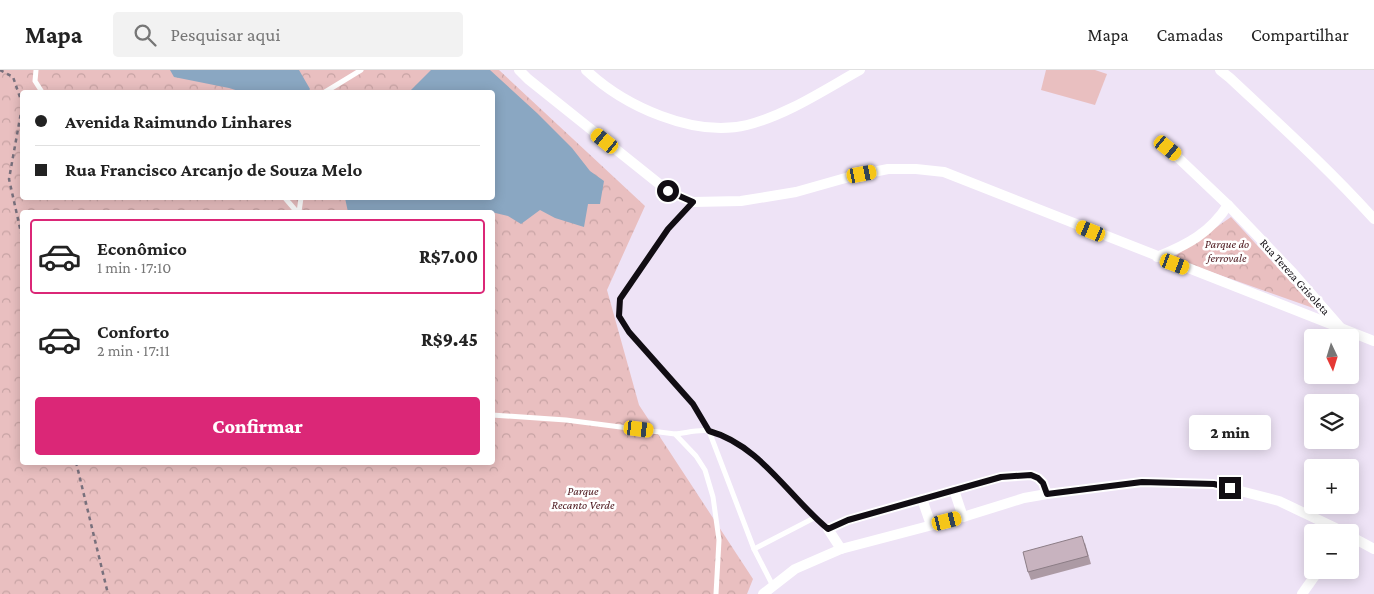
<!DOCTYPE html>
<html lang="pt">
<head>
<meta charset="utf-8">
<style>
  :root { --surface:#fff; --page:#f2f2f2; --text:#222; --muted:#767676; --line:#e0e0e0; --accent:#db2777 }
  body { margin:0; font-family:"Crimson Pro",serif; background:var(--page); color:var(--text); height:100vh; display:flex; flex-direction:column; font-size:19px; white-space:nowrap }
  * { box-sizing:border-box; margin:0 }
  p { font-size:16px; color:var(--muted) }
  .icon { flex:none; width:28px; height:28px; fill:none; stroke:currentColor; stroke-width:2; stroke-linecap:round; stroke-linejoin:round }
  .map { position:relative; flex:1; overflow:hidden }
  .drawer { position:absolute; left:20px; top:140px; width:475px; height:255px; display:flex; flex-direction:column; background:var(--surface); border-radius:5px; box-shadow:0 2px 12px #0003 }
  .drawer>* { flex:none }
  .top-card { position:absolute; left:20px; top:20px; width:475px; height:110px; border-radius:5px; box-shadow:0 2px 12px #0003; display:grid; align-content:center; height:110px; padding:0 15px; background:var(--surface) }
  .needle { width:32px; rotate:176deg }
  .controls { position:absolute; left:1304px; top:259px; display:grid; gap:10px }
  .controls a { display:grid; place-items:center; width:55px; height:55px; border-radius:5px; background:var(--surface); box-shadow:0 2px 12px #0003; font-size:25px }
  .end { position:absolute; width:22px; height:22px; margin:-11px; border:6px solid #110d13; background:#fff; box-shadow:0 0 0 2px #fff }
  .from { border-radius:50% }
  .bubble { position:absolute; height:35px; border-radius:5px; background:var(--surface); box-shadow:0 2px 12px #0003; font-size:16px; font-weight:800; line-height:35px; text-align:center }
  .car { position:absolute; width:15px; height:30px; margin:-15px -8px; border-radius:6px; box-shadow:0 0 4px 1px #0007; background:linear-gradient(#f5c518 24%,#345 0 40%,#f5c518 0 76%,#345 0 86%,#f5c518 0) }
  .top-card b { display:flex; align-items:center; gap:18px; height:48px; font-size:19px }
  .top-card b+b { border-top:1px solid var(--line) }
  .top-card i { width:12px; height:12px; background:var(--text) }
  ul { padding:9px 0 0; list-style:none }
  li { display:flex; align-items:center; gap:15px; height:75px; margin:0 10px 8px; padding:0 5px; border:2px solid transparent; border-radius:5px }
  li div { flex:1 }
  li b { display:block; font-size:19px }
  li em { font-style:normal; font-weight:800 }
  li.selected { border-color:var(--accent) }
  li>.icon { width:45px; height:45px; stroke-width:1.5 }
  .action { display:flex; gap:10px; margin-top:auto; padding:10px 15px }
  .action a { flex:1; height:58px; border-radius:5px; background:var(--accent); color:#fff; font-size:20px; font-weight:800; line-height:58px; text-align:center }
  header { display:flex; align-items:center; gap:30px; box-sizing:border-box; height:70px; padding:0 25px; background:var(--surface); border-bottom:1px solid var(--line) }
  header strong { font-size:24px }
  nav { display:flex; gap:28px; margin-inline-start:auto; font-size:18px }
  .search { width:350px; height:45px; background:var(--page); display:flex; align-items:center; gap:12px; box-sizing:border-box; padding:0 18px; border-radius:5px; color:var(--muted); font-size:19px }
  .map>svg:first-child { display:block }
  .park { fill:url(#park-crowns); fill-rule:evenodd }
  .pitch { fill:#e9bfc0 }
  .water { fill:#8aa7c2 }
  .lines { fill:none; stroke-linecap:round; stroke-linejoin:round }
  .path { stroke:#78707c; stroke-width:2.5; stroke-dasharray:4 4; stroke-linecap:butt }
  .service { stroke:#fff; stroke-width:5 }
  .minor { stroke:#fff; stroke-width:10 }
  .wall { fill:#ac9aa4 }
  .building { fill:#c8b3bf; stroke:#8c7d86 }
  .route { stroke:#110d13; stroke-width:6 }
  .labels { text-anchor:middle; stroke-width:5; stroke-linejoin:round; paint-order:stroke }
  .park-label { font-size:12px; font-style:italic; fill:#4d181e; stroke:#fff }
  .street-label { font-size:12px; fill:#110d13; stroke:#fff }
</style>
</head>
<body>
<header>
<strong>Mapa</strong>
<div class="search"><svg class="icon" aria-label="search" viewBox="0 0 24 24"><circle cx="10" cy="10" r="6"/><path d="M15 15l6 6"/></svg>Pesquisar aqui</div>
<nav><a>Mapa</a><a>Camadas</a><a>Compartilhar</a></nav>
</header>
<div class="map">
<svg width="1374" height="524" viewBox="0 0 1374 524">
  <defs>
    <pattern id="park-crowns" width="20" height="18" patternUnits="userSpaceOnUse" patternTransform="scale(1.25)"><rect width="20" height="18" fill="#e9bfc0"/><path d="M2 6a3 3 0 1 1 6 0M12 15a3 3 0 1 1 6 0" fill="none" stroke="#c7a3a4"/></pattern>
  </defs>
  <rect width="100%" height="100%" fill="#eee3f6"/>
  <g class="park">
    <path d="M0,0h499l146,136 -38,84 32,115 114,174 -6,15h-747zM22,22h470v106h-470zM22,142h470v250h-470z"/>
    <polygon points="1231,147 1316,239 1172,188"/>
  </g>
  <polygon class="pitch" points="1046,0 1095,0 1107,4 1095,35 1041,20"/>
  <g class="water">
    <polygon points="170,0 299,0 310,19 308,22 242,22 229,18 174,7"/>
    <polygon points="431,0 490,0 537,43 572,78 590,101 604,111 600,134 588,134 584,157 555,148 540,140 521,154 508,146 487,141 348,142 345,128 492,128 492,22 409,22"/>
  </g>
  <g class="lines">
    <g class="path">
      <polyline points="0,0 13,7 22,33"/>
      <polyline points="22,37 9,109 22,167"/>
      <polyline points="76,392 108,524"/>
    </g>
    <g class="service">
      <polyline points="36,0 35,11 42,22"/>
      <polyline points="325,22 361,0"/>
      <polyline points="285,128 297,142"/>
      <polyline points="692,132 668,159 620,229 619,245 629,262 693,334 709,361 754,479 773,516"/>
      <polyline points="299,142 301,128"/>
      <polyline points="492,345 566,350 675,364 696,386 705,400 713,427 719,470 716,524"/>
      <path d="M675,364c11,-1 24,-5 35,-3 40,7 86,72 118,98"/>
      <polyline points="754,479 814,448"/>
    </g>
    <g class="minor">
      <polyline points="519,0 528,9 668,121 693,132 741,131 796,122 849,107 888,99 916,99 944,102 1374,271"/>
      <path d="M586,0c38,36 108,68 161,55 40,-10 77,-35 113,-55"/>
      <path d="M1220,0l10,8c49,46 99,91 144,141"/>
      <polyline points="1168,78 1228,135 1293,203 1340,257"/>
      <path d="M1157,187c30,-12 53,-24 71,-52"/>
      <polyline points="954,420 963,447"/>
      <polyline points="922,429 931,455"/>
      <polyline points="1350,466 1374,479"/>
      <polyline points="841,479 828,459 848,450 1001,407 1031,405 1038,408 1043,413 1047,424"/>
      <polyline points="763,524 795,499 841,479 963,447 1024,428 1047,424 1142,412 1213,414 1279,431 1344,462"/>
      <polyline points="1302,524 1319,500"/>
    </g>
  </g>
  <polygon class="wall" points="1085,473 1091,494 1031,510 1028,502"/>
  <polygon class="building" points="1082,466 1088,486 1028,502 1023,482"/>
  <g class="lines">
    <path class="route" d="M668,121l25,11 -25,27 -48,70 -1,17 10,16 64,72 16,27c51,14 80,66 119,98l20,-9 153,-43 30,-2 7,3 5,5 4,11 95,-12 72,2 16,4"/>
  </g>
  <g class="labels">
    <g class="park-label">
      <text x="1227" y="178">Parque do<tspan x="1227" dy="14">ferrovale</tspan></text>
      <text x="583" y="425">Parque<tspan x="583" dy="14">Recanto Verde</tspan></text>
    </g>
    <g class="street-label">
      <text transform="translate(1295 207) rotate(48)" y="4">Rua Tereza Grisoleta</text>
    </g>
  </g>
</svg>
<div class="controls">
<a><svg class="needle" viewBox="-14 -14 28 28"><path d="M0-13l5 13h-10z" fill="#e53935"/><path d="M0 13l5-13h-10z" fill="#767676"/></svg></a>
<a><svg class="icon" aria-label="layers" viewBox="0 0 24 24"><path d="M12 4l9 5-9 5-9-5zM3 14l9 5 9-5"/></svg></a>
<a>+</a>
<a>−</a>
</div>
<i class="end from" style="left:668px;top:121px"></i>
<i class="end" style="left:1230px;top:418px"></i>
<div class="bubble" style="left:1189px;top:345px;width:82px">2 min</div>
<i class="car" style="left:605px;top:71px;rotate:309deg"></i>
<i class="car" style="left:1168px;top:78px;rotate:129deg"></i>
<i class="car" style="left:862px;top:104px;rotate:79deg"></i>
<i class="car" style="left:1091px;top:161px;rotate:292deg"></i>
<i class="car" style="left:1175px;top:194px;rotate:111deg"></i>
<i class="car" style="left:639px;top:359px;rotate:97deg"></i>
<i class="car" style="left:947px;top:451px;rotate:76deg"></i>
<div class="top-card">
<b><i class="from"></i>Avenida Raimundo Linhares</b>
<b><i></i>Rua Francisco Arcanjo de Souza Melo</b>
</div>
<section class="drawer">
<ul>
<li class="selected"><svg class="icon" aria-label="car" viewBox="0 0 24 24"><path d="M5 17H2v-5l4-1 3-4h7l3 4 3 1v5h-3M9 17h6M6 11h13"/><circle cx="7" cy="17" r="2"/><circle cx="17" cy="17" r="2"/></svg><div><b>Econômico</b><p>1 min · 17:10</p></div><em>R$7.00</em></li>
<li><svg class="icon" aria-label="car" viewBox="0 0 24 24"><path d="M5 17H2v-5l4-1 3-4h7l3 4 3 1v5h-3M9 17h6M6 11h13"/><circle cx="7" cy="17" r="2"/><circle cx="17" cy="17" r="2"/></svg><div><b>Conforto</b><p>2 min · 17:11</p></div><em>R$9.45</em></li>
</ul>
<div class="action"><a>Confirmar</a></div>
</section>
</div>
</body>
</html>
